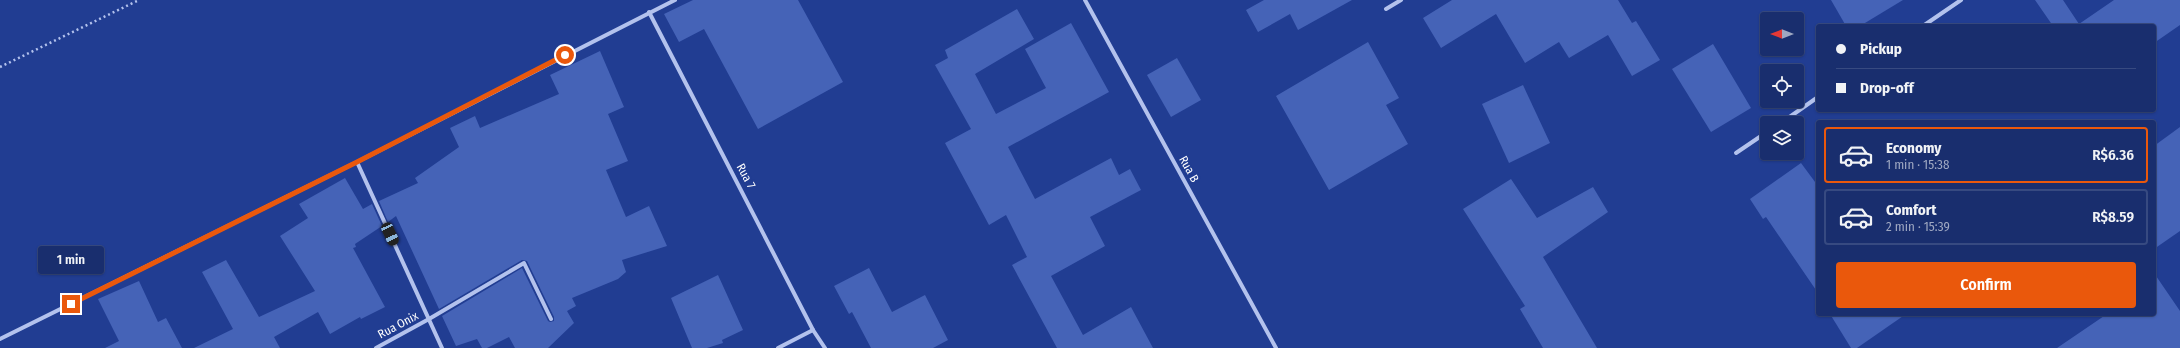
<!DOCTYPE html>
<html lang="en">
<head>
<meta charset="utf-8">
<style>
  :root { --surface:#192e6e; --page:#263a76; --text:#f1f3f6; --muted:#9fa8c2; --line:#374a81; --accent:#ea580c }
  body { margin:0; font-family:"Fira Sans Condensed",sans-serif; background:var(--page); color:var(--text); height:100vh; display:flex; flex-direction:column; font-size:15px; white-space:nowrap }
  * { box-sizing:border-box; margin:0 }
  p { font-size:13px; color:var(--muted) }
  .icon { flex:none; width:22px; height:22px; fill:none; stroke:currentColor; stroke-width:2; stroke-linecap:round; stroke-linejoin:round }
  .map { position:relative; flex:1; overflow:hidden }
  .side { position:absolute; left:1816px; top:120px; width:340px; height:196px; display:flex; flex-direction:column; background:var(--surface); border-radius:4px; box-shadow:0 1px 3px #0004,0 0 0 1px var(--line) }
  .side>* { flex:none }
  .banner { position:absolute; left:1816px; top:24px; width:340px; height:88px; border-radius:4px; box-shadow:0 1px 3px #0004,0 0 0 1px var(--line); display:grid; align-content:center; height:88px; padding:0 20px; background:var(--surface) }
  .needle { width:26px; rotate:270deg }
  .tools { position:absolute; left:1760px; top:12px; display:grid; gap:8px }
  .tools a { display:grid; place-items:center; width:44px; height:44px; border-radius:4px; background:var(--surface); box-shadow:0 1px 3px #0004,0 0 0 1px var(--line); font-size:20px }
  .end { position:absolute; width:18px; height:18px; margin:-9px; border:5px solid #ea580c; background:#fff; box-shadow:0 0 0 2px #fff }
  .from { border-radius:50% }
  .bubble { position:absolute; height:28px; border-radius:4px; background:var(--surface); box-shadow:0 1px 3px #0004,0 0 0 1px var(--line); font-size:13px; font-weight:600; line-height:28px; text-align:center }
  .car { position:absolute; width:12px; height:24px; margin:-12px -6px; border-radius:5px; box-shadow:0 0 3px 1px #0007; background:linear-gradient(#222 24%,#8ab4d8 0 40%,#222 0 76%,#8ab4d8 0 86%,#222 0) }
  .banner b { display:flex; align-items:center; gap:14px; height:38px; font-size:15px }
  .banner b+b { border-top:1px solid var(--line) }
  .banner i { width:10px; height:10px; background:var(--text) }
  ul { padding:7px 0 0; list-style:none }
  li { display:flex; align-items:center; gap:12px; height:56px; margin:0 8px 6px; padding:0 12px; border:2px solid var(--line); border-radius:4px }
  li div { flex:1 }
  li b { display:block; font-size:15px }
  li em { font-style:normal; font-weight:600 }
  li.selected { border-color:var(--accent) }
  li>.icon { width:36px; height:36px; stroke-width:1.5 }
  .action { display:flex; gap:8px; margin-top:auto; padding:8px 20px }
  .action a { flex:1; height:46px; border-radius:4px; background:var(--accent); color:#fff; font-size:16px; font-weight:600; line-height:46px; text-align:center }
  .map>svg:first-child { display:block }
  .building { fill:#4563b7 }
  .lines { fill:none; stroke-linecap:round; stroke-linejoin:round }
  .path { stroke:#b3c2ed; stroke-width:2.5; stroke-dasharray:2 3; stroke-linecap:butt }
  .minor { stroke:#b3c2ed; stroke-width:4 }
  .route { stroke:#ea580c; stroke-width:5 }
  .labels { text-anchor:middle; stroke-width:4; stroke-linejoin:round; paint-order:stroke }
  .street-label { font-size:12px; fill:#fff; stroke:#213d92 }
</style>
</head>
<body>
<div class="map">
<svg width="2180" height="348" viewBox="0 0 2180 348">
  <rect width="100%" height="100%" fill="#213d92"/>
  <g class="building">
    <polygon points="693,0 798,0 843,82 758,129 704,29 679,42 664,14"/>
    <polygon points="1264,0 1352,0 1298,30 1290,14 1258,32 1246,10"/>
    <polygon points="1452,0 1618,0 1632,23 1636,21 1660,60 1632,76 1608,35 1569,58 1559,42 1525,63 1496,14 1441,48 1423,18"/>
    <polygon points="1831,0 1903,0 1860,26 1846,26"/>
    <polygon points="2035,0 2063,0 2079,24 2114,0 2180,0 2180,25 2154,43 2154,26 2053,26"/>
    <polygon points="1017,9 1034,39 975,74 996,114 1046,88 1025,49 1071,23 1109,92 1008,147 1035,199 1111,158 1119,175 1130,169 1141,190 1090,217 1105,246 1051,276 1083,335 1131,307 1153,348 1057,348 1012,265 1027,257 1006,215 989,225 945,143 971,129 935,65 948,58 945,50"/>
    <polygon points="1368,42 1399,98 1386,105 1408,144 1329,190 1276,96"/>
    <polygon points="1713,44 1751,108 1711,132 1672,69"/>
    <polygon points="600,51 624,107 608,114 628,161 606,170 626,217 649,206 667,246 622,260 626,272 618,279 572,298 576,306 567,311 574,323 548,348 515,348 509,337 487,348 482,348 477,339 456,346 442,316 522,268 548,321 550,322 554,321 554,317 527,261 522,260 439,309 396,216 388,222 379,201 418,183 415,178 459,147 450,128 475,116 480,128 559,94 550,75"/>
    <polygon points="1177,58 1201,100 1171,117 1147,75"/>
    <polygon points="1523,85 1550,143 1509,163 1482,104"/>
    <polygon points="2180,127 2180,231 2154,249 2154,146"/>
    <polygon points="1801,163 1818,186 1818,293 1766,217 1763,219 1750,199"/>
    <polygon points="345,178 363,209 372,204 382,226 355,244 356,247 353,248 385,307 361,319 360,317 330,334 318,312 274,337 280,348 194,348 233,329 202,272 226,260 259,317 315,291 280,236 308,218 299,204"/>
    <polygon points="1511,179 1537,218 1593,187 1608,212 1543,257 1597,348 1543,348 1520,309 1525,306 1463,209"/>
    <polygon points="869,268 892,312 925,295 948,340 933,348 871,348 852,312 849,314 834,286"/>
    <polygon points="2154,273 2180,311 2180,348 2057,348 2107,314 2154,314"/>
    <polygon points="718,275 743,330 722,340 723,343 707,348 692,348 671,298"/>
    <polygon points="139,281 158,322 166,318 182,348 105,348 119,341 98,299"/>
    <polygon points="1830,314 1906,314 1857,348 1851,348"/>
  </g>
  <g class="lines">
    <polyline class="path" points="0,67 139,0"/>
    <g class="minor">
      <polyline points="1085,0 1276,348"/>
      <polyline points="1386,9 1401,0"/>
      <polyline points="649,12 813,330 825,348"/>
      <polyline points="1923,26 1961,0"/>
      <polyline points="1781,123 1818,97"/>
      <polyline points="1736,153 1767,132"/>
      <polyline points="357,162 442,348"/>
      <polyline points="0,339 357,162 675,0"/>
      <polyline points="376,348 429,319 524,263 551,319"/>
      <polyline points="778,348 813,330"/>
    </g>
  </g>
  <g class="lines">
    <polyline class="route" points="71,304 357,162 565,55"/>
  </g>
  <g class="labels">
    <g class="street-label">
      <text transform="translate(1189 169) rotate(61)" y="4">Rua B</text>
      <text transform="translate(746 176) rotate(62)" y="4">Rua 7</text>
      <text transform="translate(398 325) rotate(-28)" y="4">Rua Onix</text>
    </g>
  </g>
</svg>
<div class="tools">
<a><svg class="needle" viewBox="-14 -14 28 28"><path d="M0-13l5 13h-10z" fill="#e53935"/><path d="M0 13l5-13h-10z" fill="#9fa8c2"/></svg></a>
<a><svg class="icon" aria-label="locate" viewBox="0 0 24 24"><circle cx="12" cy="12" r="6"/><path d="M12 2v4M12 18v4M2 12h4M18 12h4"/></svg></a>
<a><svg class="icon" aria-label="layers" viewBox="0 0 24 24"><path d="M12 4l9 5-9 5-9-5zM3 14l9 5 9-5"/></svg></a>
</div>
<i class="end from" style="left:565px;top:55px"></i>
<i class="end" style="left:71px;top:304px"></i>
<div class="bubble" style="left:38px;top:246px;width:66px">1 min</div>
<i class="car" style="left:390px;top:234px;rotate:155deg"></i>
<div class="banner">
<b><i class="from"></i>Pickup</b>
<b><i></i>Drop-off</b>
</div>
<section class="side">
<ul>
<li class="selected"><svg class="icon" aria-label="car" viewBox="0 0 24 24"><path d="M5 17H2v-5l4-1 3-4h7l3 4 3 1v5h-3M9 17h6M6 11h13"/><circle cx="7" cy="17" r="2"/><circle cx="17" cy="17" r="2"/></svg><div><b>Economy</b><p>1 min · 15:38</p></div><em>R$6.36</em></li>
<li><svg class="icon" aria-label="car" viewBox="0 0 24 24"><path d="M5 17H2v-5l4-1 3-4h7l3 4 3 1v5h-3M9 17h6M6 11h13"/><circle cx="7" cy="17" r="2"/><circle cx="17" cy="17" r="2"/></svg><div><b>Comfort</b><p>2 min · 15:39</p></div><em>R$8.59</em></li>
</ul>
<div class="action"><a>Confirm</a></div>
</section>
</div>
</body>
</html>
